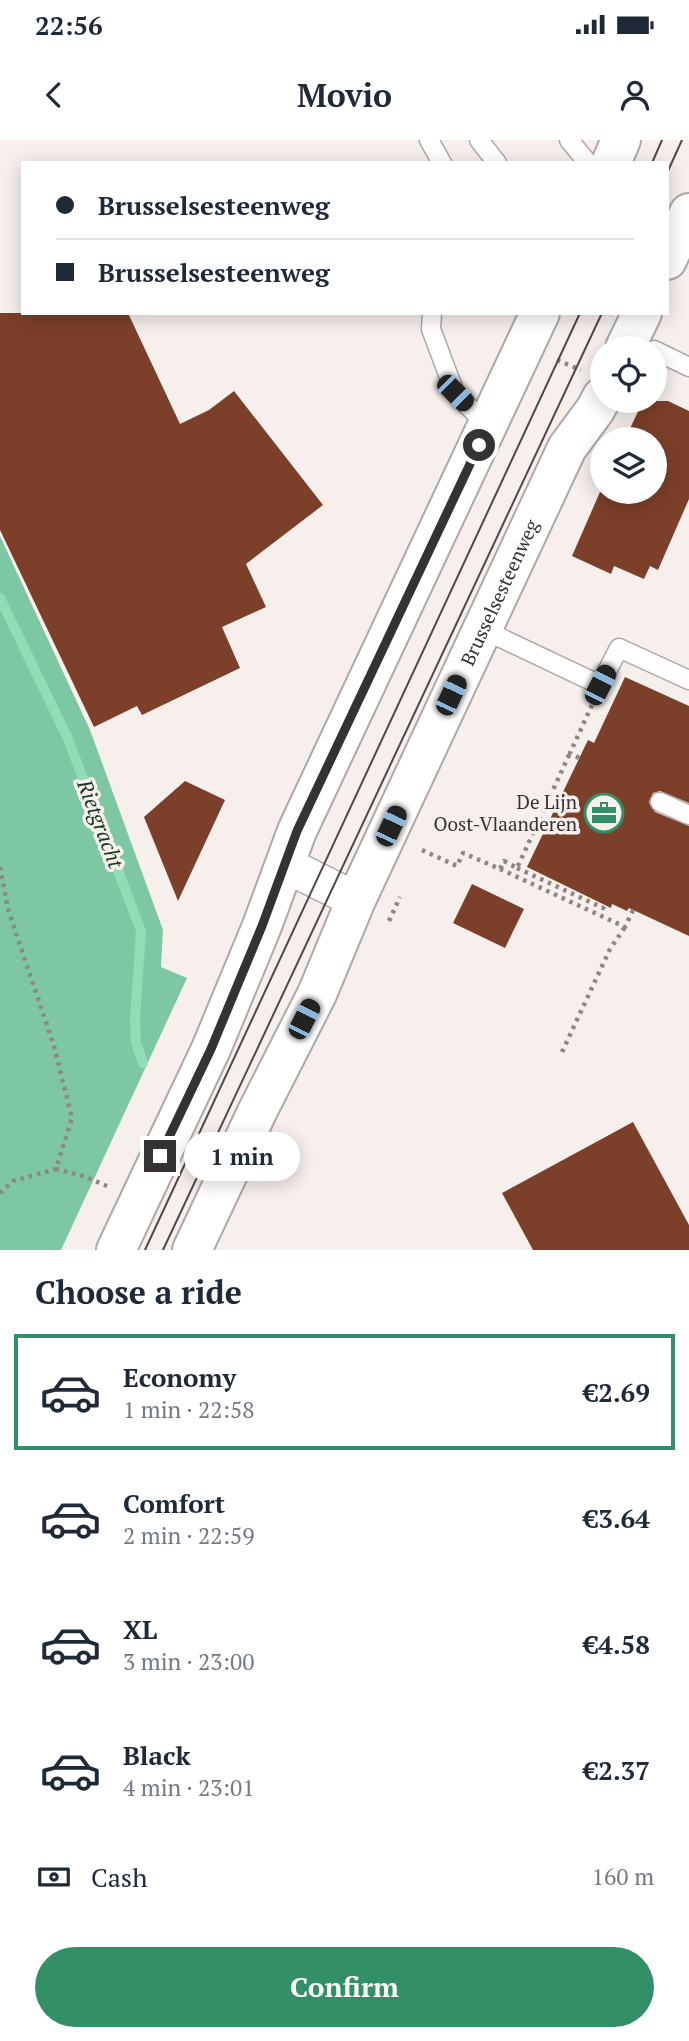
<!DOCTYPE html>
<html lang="en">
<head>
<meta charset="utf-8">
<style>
  :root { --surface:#fff; --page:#f2f2f3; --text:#1f2937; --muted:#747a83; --line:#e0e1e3; --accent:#328f67 }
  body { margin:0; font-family:"PT Serif",serif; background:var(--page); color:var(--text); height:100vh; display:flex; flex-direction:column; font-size:26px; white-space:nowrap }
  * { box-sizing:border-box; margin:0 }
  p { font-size:23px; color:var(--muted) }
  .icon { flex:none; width:38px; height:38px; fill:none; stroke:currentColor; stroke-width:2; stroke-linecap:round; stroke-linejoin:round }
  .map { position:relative; height:1110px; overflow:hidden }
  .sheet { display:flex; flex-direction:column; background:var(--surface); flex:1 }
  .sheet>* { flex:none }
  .hud { position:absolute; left:21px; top:21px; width:648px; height:154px; border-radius:0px; box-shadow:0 4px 18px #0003; display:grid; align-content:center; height:154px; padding:0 35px; background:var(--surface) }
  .fabs { position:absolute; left:590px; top:196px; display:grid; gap:14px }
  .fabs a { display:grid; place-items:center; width:77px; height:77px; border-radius:50%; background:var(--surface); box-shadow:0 4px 18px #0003; font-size:35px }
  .end { position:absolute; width:32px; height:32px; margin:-16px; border:9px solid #353231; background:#fff; box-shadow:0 0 0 4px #fff }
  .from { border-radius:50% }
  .bubble { position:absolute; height:49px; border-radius:24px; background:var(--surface); box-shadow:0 4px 18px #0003; font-size:23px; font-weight:600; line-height:49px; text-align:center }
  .car { position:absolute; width:21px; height:42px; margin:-21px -10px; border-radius:9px; box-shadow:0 0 5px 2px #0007; background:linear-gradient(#222 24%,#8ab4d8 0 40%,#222 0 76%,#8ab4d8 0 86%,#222 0) }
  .hud b { display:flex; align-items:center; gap:24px; height:66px; font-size:26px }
  .hud b+b { border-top:2px solid var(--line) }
  .hud i { width:18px; height:18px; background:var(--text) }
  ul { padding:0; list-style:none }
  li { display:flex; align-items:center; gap:21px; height:116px; margin:0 14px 10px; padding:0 21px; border:4px solid transparent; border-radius:0px }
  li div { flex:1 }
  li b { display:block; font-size:26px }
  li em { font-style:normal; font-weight:600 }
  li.on { border-color:var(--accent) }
  li>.icon { width:63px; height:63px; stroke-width:1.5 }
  h2 { padding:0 35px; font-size:32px; line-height:84px }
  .pay { display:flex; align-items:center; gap:18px; height:77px; padding:0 35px; font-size:26px }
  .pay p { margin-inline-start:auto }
  .action { display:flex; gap:14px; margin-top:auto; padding:14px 35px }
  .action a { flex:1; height:80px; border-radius:42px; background:var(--accent); color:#fff; font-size:28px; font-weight:600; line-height:80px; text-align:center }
  .status { display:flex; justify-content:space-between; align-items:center; height:49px; padding:0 35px; background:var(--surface); direction:ltr }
  .status svg { height:19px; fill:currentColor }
  header { display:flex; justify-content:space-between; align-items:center; height:91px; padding:0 35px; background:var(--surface); font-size:32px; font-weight:600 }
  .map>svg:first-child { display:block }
  .forest { fill:#7dc7a2 }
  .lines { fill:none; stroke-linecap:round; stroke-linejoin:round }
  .stream { stroke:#92dcb6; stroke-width:10 }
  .building { fill:#7c3f29 }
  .lane-casing { stroke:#afa8a6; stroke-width:21 }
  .street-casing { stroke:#afa8a6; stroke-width:38 }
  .primary-casing { stroke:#afa8a6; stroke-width:42 }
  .path { stroke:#8c8785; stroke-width:4.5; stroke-dasharray:3.5 5; stroke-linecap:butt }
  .lane { stroke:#fff; stroke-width:18 }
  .street { stroke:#fff; stroke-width:35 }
  .primary { stroke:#fff; stroke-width:38 }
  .tram { stroke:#4e4a49; stroke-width:2 }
  .route { stroke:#353231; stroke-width:9 }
  .labels { text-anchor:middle; stroke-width:7; stroke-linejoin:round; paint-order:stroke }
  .street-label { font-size:19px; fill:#353231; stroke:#f6efec }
  .poi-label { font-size:19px; fill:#353231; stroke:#f6efec; text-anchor:end }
  .water-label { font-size:21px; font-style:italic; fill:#133526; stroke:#f6efec }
</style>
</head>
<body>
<div class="status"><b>22:56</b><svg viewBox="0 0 49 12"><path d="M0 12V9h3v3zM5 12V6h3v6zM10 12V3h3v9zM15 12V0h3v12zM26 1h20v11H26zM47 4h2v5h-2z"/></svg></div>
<header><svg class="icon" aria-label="back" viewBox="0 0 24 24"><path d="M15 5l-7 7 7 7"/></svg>Movio<svg class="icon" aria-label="person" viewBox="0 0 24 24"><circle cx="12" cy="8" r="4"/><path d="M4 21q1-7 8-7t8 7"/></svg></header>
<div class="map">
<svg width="689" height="1110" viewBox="0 0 689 1110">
  <rect width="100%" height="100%" fill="#f6efec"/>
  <polygon class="forest" points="0,396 90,590 163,790 161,827 187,838 61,1110 0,1110"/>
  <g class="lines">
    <polyline class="stream" points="0,458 68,599 141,791 135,879 136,903 143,923"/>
  </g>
  <g class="building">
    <polygon points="0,173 128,173 180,284 209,270 234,251 323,365 246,424 266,467 222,487 240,528 142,575 137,566 94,587 0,390"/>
    <polygon points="643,261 668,261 689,271 689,359 658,430 650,426 644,439 614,426 611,434 572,416 600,352 654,352 654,299 625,299"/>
    <polygon points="625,537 689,566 689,663 660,651 653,653 649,662 655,672 689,686 689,796 629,768 627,771 612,764 611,768 527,727 588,600 594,603"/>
    <polygon points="185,641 225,660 178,761 144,677"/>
    <polygon points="472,744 524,769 505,808 453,783"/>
    <polygon points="633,982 689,1085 689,1110 533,1110 502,1053"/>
  </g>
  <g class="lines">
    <defs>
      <g id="lane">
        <polyline points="429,0 442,23"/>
        <polyline points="479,0 497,23"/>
        <polyline points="569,0 588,23"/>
        <polyline points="432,173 431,189 455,253 488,286"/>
        <polyline points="654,210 689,227"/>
        <polyline points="482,489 600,545 619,508 689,540"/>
        <polyline points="660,662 689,675"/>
      </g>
      <polyline id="street" points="284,724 356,760"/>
      <g id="primary">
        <polyline points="611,23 621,0"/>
        <polyline points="667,120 689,73"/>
        <polyline points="625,208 642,173"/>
        <polyline points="116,1110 211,909 262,786 297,691 540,173"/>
        <path id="s1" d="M192,1110l65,-138 60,-118 39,-94 211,-452 28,-38 7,-13"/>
      </g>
    </defs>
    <use href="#lane" class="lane-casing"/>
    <use href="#street" class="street-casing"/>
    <use href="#primary" class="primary-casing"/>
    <g class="path">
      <polyline points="557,220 581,230"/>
      <polyline points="579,618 570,613 592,565"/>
      <polyline points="422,710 457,726 463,713 500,729 504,721 517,728 570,613"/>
      <polyline points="0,727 8,769 54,906 72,978 56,1029 83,1036 107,1046"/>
      <polyline points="517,728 603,768 605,765"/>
      <polyline points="500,729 625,787 633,770"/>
      <polyline points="389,781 400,757"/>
      <polyline points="562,912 610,809 625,787"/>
      <polyline points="0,1053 13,1041 56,1029"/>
    </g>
    <use href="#lane" class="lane"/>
    <use href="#street" class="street"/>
    <use href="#primary" class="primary"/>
    <g class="tram">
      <polyline points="652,23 662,0"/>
      <polyline points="667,33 682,0"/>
      <polyline points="145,1110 580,173"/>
      <polyline points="163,1110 602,173"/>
    </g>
  </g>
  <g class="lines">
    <polyline class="route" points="160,1016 211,909 262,786 297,691 479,305"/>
  </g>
  <defs>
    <symbol id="office-ring" viewBox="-11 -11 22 22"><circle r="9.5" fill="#f6efec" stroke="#328f67" stroke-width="1.5"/><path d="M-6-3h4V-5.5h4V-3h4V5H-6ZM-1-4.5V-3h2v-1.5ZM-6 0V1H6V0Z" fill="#328f67"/></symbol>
  </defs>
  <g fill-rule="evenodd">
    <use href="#office-ring" x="582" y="651" width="44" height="44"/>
  </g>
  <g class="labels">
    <g class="street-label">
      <text dy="7" stroke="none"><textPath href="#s1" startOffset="726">Brusselsesteenweg</textPath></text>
    </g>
    <g class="poi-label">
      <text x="577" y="669">De Lijn<tspan x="577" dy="22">Oost-Vlaanderen</tspan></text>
    </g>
    <g class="water-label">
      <text transform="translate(100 684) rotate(69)" y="7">Rietgracht</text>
    </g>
  </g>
</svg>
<div class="fabs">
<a><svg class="icon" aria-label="locate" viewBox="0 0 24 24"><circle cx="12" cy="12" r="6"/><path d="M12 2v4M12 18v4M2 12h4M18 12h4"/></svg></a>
<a><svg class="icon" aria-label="layers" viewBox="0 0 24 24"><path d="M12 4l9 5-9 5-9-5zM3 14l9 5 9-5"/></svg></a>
</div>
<i class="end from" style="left:479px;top:305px"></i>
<i class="end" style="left:160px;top:1016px"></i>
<div class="bubble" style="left:184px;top:992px;width:116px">1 min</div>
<i class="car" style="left:455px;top:253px;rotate:135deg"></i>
<i class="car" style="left:600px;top:545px;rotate:27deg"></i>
<i class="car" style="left:451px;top:555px;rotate:25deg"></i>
<i class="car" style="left:391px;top:686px;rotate:25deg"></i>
<i class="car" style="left:304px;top:879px;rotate:27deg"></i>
<div class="hud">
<b><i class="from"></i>Brusselsesteenweg</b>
<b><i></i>Brusselsesteenweg</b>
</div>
</div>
<section class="sheet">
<h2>Choose a ride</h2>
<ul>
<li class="on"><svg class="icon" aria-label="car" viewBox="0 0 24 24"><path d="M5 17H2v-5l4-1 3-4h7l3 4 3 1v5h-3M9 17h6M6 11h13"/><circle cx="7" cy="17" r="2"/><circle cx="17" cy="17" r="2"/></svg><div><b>Economy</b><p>1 min · 22:58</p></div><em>€2.69</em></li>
<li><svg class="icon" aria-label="car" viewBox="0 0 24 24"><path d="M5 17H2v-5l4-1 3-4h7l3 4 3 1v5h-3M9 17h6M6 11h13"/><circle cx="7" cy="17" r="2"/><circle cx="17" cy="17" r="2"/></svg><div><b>Comfort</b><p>2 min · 22:59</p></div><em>€3.64</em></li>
<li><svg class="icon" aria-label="car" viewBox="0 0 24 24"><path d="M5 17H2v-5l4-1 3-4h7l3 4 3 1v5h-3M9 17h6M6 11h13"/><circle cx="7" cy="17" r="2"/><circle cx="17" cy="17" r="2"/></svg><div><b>XL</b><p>3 min · 23:00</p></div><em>€4.58</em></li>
<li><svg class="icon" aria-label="car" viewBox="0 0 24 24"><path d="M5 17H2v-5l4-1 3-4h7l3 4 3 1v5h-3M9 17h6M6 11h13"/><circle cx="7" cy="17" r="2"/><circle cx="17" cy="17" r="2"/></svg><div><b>Black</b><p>4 min · 23:01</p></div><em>€2.37</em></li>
</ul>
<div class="pay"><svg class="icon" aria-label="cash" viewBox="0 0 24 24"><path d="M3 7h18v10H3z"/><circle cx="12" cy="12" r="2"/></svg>Cash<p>160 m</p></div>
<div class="action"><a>Confirm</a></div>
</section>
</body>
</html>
